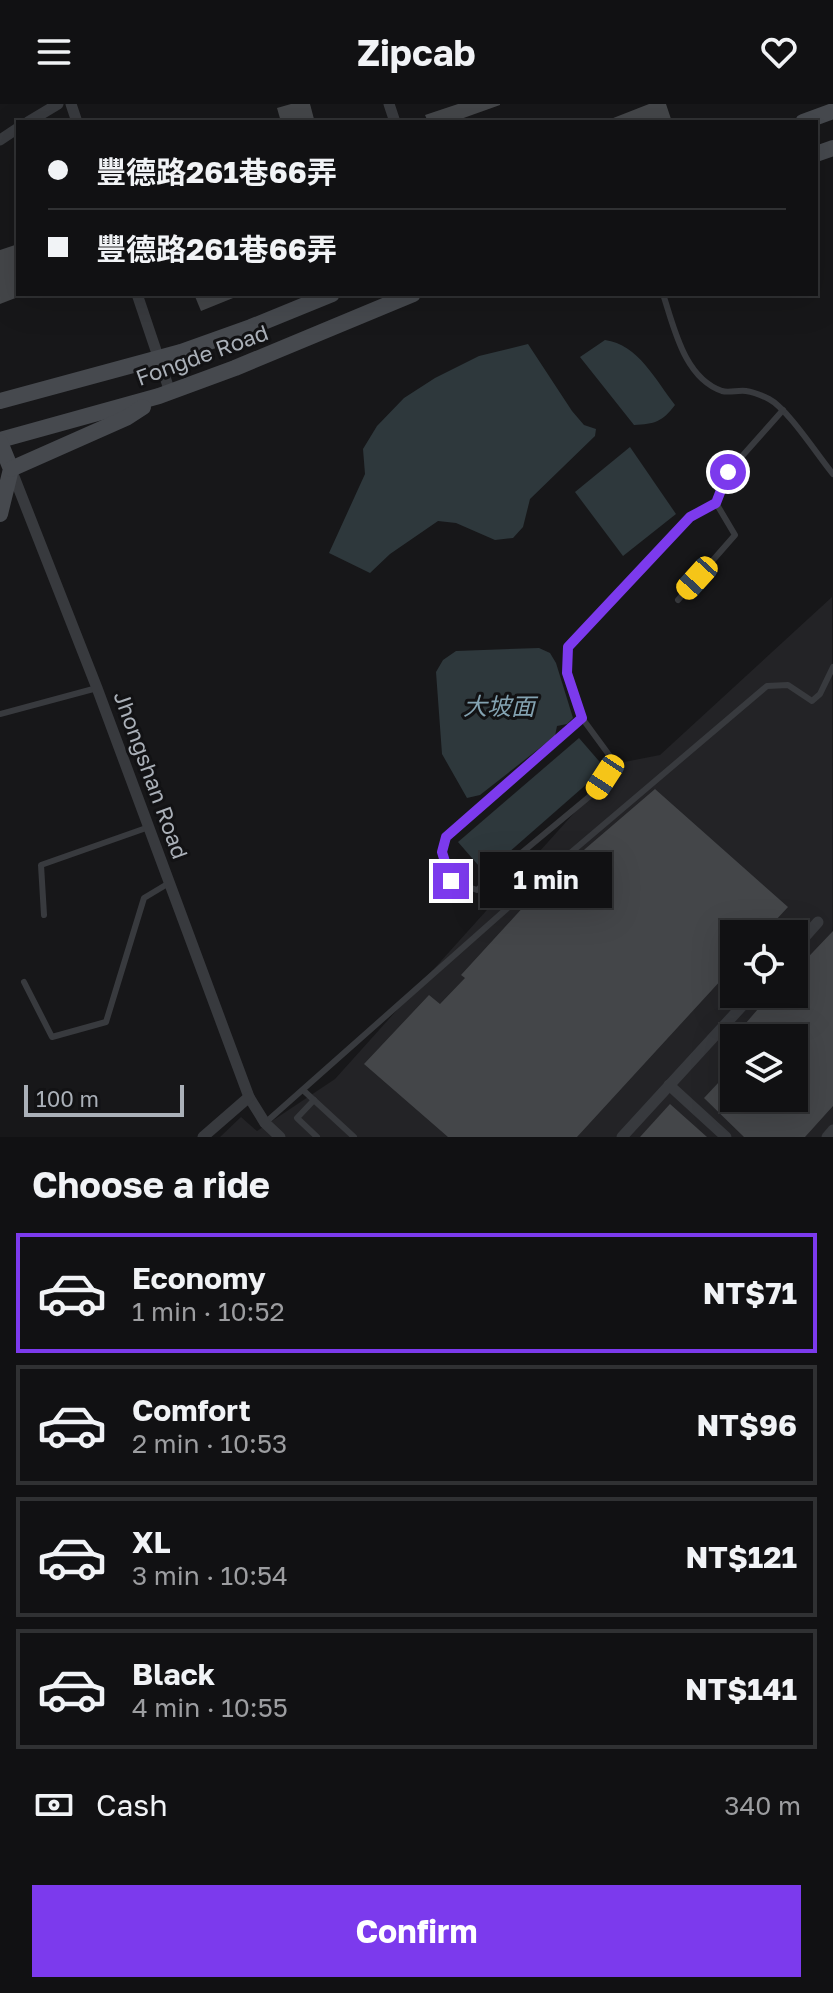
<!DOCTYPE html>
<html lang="en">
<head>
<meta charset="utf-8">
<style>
  :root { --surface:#111113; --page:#1e1f21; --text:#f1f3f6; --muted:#9c9da0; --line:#303133; --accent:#7c3aed }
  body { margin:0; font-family:"Golos Text","Noto Sans TC",sans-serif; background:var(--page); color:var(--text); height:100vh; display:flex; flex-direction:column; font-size:30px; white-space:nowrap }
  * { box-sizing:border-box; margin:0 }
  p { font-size:26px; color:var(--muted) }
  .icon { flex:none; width:44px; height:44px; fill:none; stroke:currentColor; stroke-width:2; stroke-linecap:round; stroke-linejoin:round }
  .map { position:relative; height:1033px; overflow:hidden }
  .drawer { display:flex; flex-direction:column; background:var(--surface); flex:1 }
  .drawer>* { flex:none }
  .hud { position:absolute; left:16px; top:16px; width:802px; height:176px; border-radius:0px; box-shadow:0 8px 32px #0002,0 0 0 2px var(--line); display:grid; align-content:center; height:176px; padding:0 32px; background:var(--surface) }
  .fabs { position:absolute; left:720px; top:816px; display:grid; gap:16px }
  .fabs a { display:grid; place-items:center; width:88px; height:88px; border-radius:0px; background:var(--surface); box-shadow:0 8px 32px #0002,0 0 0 2px var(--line); font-size:40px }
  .scale { position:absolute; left:24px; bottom:20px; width:160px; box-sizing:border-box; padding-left:8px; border:4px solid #aab0b8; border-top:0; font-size:22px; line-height:28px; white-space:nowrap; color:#aab0b8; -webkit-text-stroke:6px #121214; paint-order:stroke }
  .end { position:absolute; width:36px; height:36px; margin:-18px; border:10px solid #7c3aed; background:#fff; box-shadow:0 0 0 4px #fff }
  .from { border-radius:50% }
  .bubble { position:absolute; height:56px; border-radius:0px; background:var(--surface); box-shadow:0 8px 32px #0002,0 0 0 2px var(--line); font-size:26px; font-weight:700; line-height:56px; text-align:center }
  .car { position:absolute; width:24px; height:48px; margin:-24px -12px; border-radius:10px; box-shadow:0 0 6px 2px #0007; background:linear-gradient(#f5c518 24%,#345 0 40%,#f5c518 0 76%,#345 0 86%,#f5c518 0) }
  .hud b { display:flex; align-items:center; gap:28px; height:76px; font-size:30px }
  .hud b+b { border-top:2px solid var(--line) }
  .hud i { width:20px; height:20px; background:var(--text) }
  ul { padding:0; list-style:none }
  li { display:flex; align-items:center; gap:24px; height:120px; margin:0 16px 12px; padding:0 16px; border:4px solid var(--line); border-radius:0px }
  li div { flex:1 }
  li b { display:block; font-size:30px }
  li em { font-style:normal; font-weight:700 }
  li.current { border-color:var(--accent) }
  li>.icon { width:72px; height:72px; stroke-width:1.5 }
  h2 { padding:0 32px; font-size:36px; line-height:96px }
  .pay { display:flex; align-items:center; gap:20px; height:88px; padding:0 32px; font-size:30px }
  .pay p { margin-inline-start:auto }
  .action { display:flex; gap:16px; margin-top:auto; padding:16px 32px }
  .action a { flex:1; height:92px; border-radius:0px; background:var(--accent); color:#fff; font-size:32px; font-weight:700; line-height:92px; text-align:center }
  header { display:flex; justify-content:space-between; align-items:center; height:104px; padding:0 32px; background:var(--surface); font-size:36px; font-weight:700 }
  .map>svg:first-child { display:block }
  .built { fill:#232326; fill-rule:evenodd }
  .water { fill:#2e383c }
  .building { fill:#444649 }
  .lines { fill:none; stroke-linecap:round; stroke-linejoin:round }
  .lane { stroke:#383a3e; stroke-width:6 }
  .street { stroke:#383a3e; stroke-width:11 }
  .secondary { stroke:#46494e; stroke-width:16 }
  .route { stroke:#7c3aed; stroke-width:10 }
  .labels { text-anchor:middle; stroke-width:6; stroke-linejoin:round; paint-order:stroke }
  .street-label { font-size:22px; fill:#aab0b8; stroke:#121214 }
  .water-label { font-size:24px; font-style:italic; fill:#83a2b1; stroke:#121214 }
</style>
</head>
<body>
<header><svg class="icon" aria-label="menu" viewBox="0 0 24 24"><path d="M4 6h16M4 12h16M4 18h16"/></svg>Zipcab<svg class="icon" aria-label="heart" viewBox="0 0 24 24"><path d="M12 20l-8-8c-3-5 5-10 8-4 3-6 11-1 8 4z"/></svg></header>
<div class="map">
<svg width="833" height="1033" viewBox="0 0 833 1033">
  <rect width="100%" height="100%" fill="#171719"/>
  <path class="built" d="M832,493l1,540h-613l21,-20 16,14 78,-52 284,-316 41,-8zM734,830h60v60h-60zM734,934h60v60h-60z"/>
  <g class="water">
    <path d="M605,236c33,4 51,41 70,65 -13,17 -20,19 -41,20l-54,-68z"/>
    <polygon points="528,240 572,307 584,321 596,325 595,332 530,395 523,423 513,434 495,436 456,419 438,417 390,450 370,469 329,449 365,370 363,345 377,322 404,294 435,274 479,252"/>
    <polygon points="630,343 676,410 623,452 575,388"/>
    <polygon points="539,544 550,549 556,559 573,614 567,620 557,622 555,632 480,691 467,694 442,650 436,568 443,556 456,547"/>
    <polygon points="579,634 605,664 485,769 458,738"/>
  </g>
  <g class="building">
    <polygon points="291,0 310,0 314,15 303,18 281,18 277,4"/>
    <polygon points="458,0 500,0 500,1 458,16 459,18 428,18 425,11"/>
    <polygon points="649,0 666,0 672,18 603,18"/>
    <polygon points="18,140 18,193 0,200 0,146"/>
    <polygon points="194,190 243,190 201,207"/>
    <polygon points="655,685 788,803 763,830 734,830 734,862 577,1033 448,1033 364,960 429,891 440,900 465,874 461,871 547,777 552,781 585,745"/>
    <polygon points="833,827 833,1002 805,1033 744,1033 704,994 734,962 734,994 794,994 794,934 733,934 758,905 754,901 761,890 794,890 794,868"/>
    <polygon points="670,1000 707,1033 640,1033"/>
  </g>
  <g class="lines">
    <g class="lane">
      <path d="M663,190c11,33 21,84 59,97 7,2 16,-1 24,0 7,1 17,5 23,8 19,10 49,57 64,75"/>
      <polyline points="678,496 735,431 716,399"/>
      <polyline points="0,610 97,584"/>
      <polyline points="582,614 446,733 442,748 451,777 477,786 596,687 615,659 582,614 567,569 568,543 690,413 716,399 728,368 783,306"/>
      <polyline points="44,811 41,761 149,723"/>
      <polyline points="24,878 52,933 106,918 144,794 169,779"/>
      <polyline points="303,986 354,1033"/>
      <polyline points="314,996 297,1014 317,1033"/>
      <polyline points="265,1019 555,762 767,582 788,581 812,597 820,590 833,563"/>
    </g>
    <g class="street">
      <polyline points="71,0 77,18"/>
      <polyline points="389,0 395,18"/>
      <polyline points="28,18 58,0"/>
      <polyline points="0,36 18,24"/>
      <polyline points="137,190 170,288"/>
      <polyline points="11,365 97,584 249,993 265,1019 280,1033"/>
      <polyline points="794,845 818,818"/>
      <polyline points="669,981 726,1033"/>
      <polyline points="203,1033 249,993"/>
      <polyline points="622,1033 753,890"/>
      <polyline points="827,1033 833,1026"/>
    </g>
    <g class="secondary">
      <polyline points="803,18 833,7"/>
      <polyline points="816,50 833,44"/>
      <polyline points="0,297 181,248 251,223 332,190"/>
      <polyline points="0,336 159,292 235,264 413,190"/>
      <polyline points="0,338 11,365 0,410"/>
      <polyline points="11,365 126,314 143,303"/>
    </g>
  </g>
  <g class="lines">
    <polyline class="route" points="451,777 442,748 446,733 582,614 567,569 568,543 690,413 716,399 728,368"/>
  </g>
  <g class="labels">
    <g class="street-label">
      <text transform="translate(202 251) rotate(-20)" y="8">Fongde Road</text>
      <text transform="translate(151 671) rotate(70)" y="8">Jhongshan Road</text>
    </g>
    <g class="water-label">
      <text x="499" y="611">大坡面</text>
    </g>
  </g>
</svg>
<div class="fabs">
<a><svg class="icon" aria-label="locate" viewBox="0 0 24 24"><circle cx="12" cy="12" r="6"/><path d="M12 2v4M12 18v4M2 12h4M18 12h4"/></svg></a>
<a><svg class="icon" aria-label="layers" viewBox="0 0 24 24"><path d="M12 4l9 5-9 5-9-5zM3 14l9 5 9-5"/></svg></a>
</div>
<div class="scale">100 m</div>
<i class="end from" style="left:728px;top:368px"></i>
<i class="end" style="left:451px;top:777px"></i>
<div class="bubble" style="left:480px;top:748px;width:132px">1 min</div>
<i class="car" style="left:697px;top:474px;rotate:222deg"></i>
<i class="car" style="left:605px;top:673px;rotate:213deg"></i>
<div class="hud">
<b><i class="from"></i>豐德路261巷66弄</b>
<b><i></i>豐德路261巷66弄</b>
</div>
</div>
<section class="drawer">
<h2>Choose a ride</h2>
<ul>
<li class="current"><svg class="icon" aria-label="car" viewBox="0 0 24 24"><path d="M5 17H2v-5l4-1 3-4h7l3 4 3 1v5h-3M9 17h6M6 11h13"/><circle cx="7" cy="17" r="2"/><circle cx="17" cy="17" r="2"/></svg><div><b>Economy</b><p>1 min · 10:52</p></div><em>NT$71</em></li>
<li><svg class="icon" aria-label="car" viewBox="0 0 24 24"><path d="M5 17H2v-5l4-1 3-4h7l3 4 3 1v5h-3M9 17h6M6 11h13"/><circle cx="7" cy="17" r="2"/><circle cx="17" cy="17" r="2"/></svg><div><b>Comfort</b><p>2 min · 10:53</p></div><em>NT$96</em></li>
<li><svg class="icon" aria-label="car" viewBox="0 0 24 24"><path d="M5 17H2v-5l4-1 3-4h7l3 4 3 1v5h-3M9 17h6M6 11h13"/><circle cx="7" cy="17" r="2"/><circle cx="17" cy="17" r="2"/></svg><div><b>XL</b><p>3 min · 10:54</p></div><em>NT$121</em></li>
<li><svg class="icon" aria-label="car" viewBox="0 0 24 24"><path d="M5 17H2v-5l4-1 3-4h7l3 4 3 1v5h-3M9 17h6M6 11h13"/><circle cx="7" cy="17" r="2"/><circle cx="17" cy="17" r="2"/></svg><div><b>Black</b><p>4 min · 10:55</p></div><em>NT$141</em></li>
</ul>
<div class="pay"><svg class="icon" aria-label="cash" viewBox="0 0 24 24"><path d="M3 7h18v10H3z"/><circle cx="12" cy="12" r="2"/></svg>Cash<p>340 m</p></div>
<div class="action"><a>Confirm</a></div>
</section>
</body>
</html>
